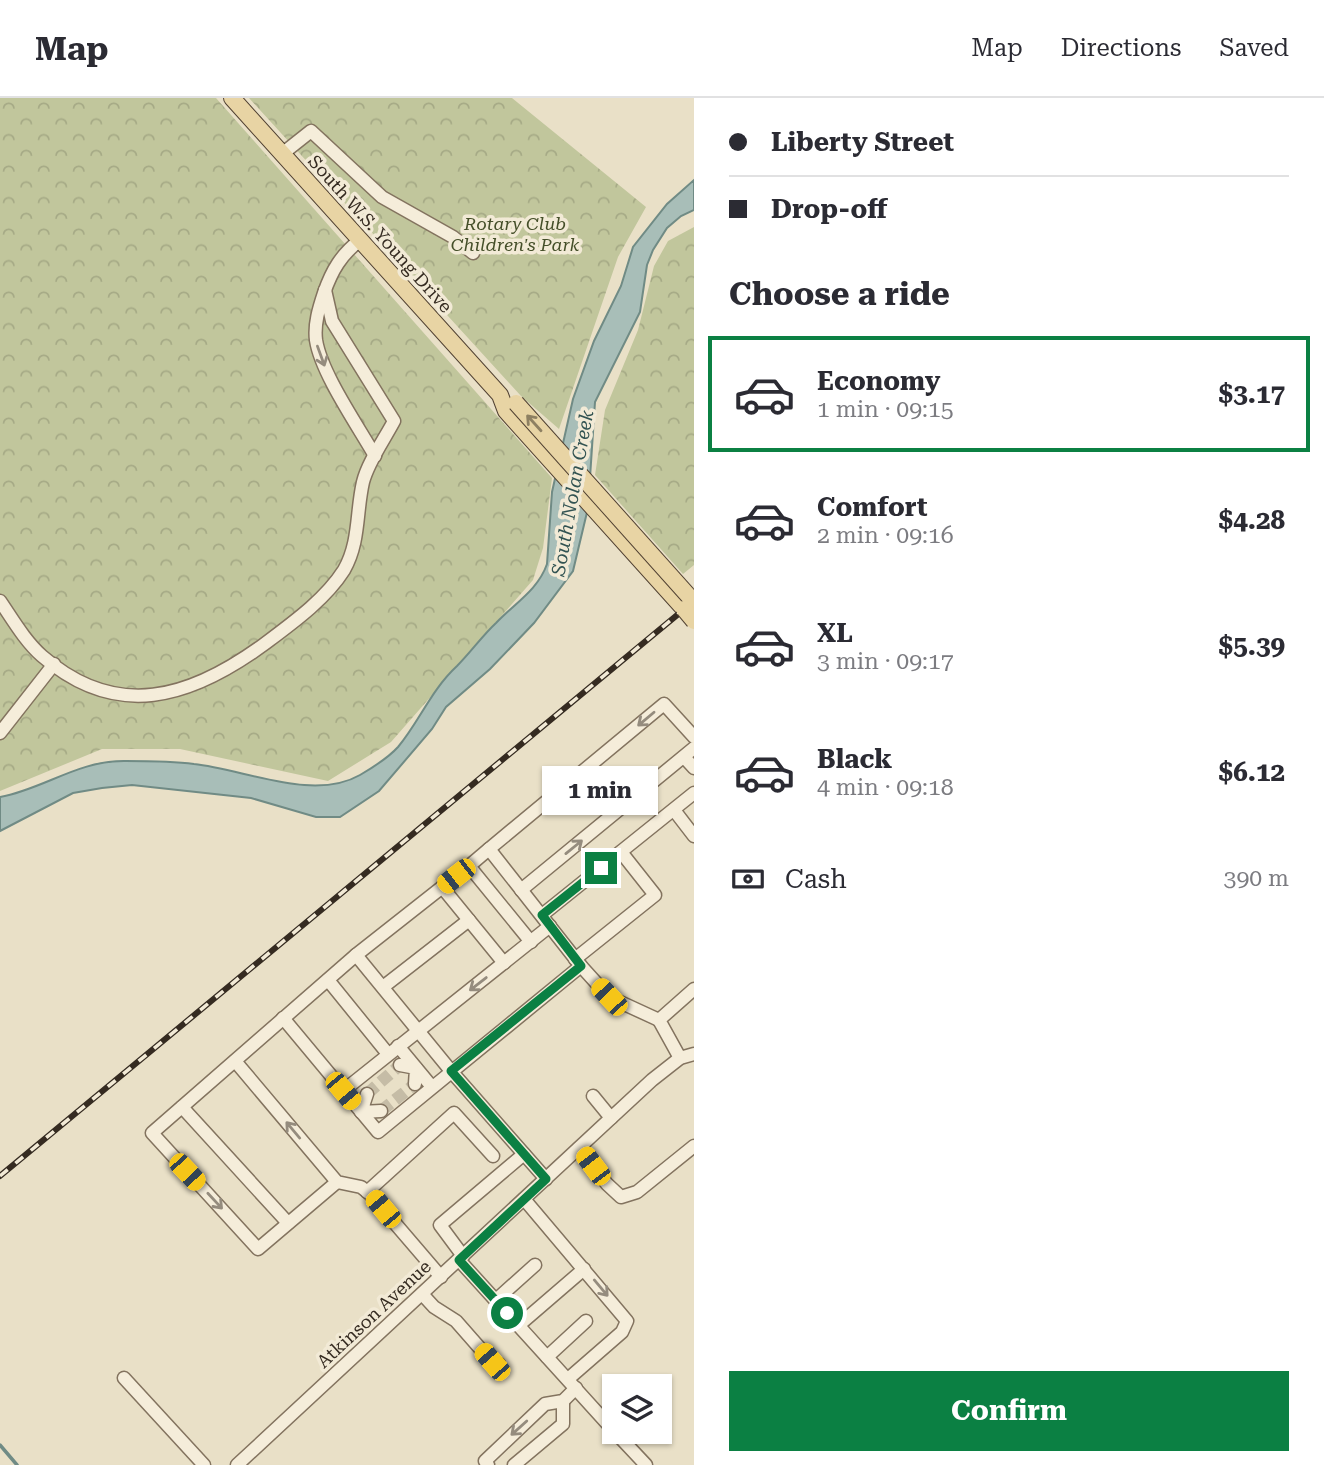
<!DOCTYPE html>
<html lang="en">
<head>
<meta charset="utf-8">
<style>
  :root { --surface:#fff; --page:#f7f7f7; --text:#2b2b33; --muted:#7c7c81; --line:#e1e1e2; --accent:#0b8043 }
  body { margin:0; font-family:"Roboto Serif",serif; background:var(--page); color:var(--text); height:100vh; display:flex; flex-direction:column; font-size:26px; white-space:nowrap }
  * { box-sizing:border-box; margin:0 }
  p { font-size:23px; color:var(--muted) }
  .icon { flex:none; width:38px; height:38px; fill:none; stroke:currentColor; stroke-width:2; stroke-linecap:round; stroke-linejoin:round }
  .map { position:relative; flex:1; overflow:hidden }
  .side { display:flex; flex-direction:column; background:var(--surface); width:630px }
  .side>* { flex:none }
  .banner { display:grid; align-content:center; height:154px; padding:0 35px; background:var(--surface) }
  .controls { position:absolute; left:602px; top:1276px; display:grid; gap:14px }
  .controls a { display:grid; place-items:center; width:70px; height:70px; border-radius:0px; background:var(--surface); box-shadow:0 2px 5px #0004; font-size:35px }
  .end { position:absolute; width:32px; height:32px; margin:-16px; border:9px solid #0b8043; background:#fff; box-shadow:0 0 0 4px #fff }
  .from { border-radius:50% }
  .bubble { position:absolute; height:49px; border-radius:0px; background:var(--surface); box-shadow:0 2px 5px #0004; font-size:23px; font-weight:700; line-height:49px; text-align:center }
  .car { position:absolute; width:21px; height:42px; margin:-21px -10px; border-radius:9px; box-shadow:0 0 5px 2px #0007; background:linear-gradient(#f5c518 24%,#345 0 40%,#f5c518 0 76%,#345 0 86%,#f5c518 0) }
  .banner b { display:flex; align-items:center; gap:24px; height:66px; font-size:26px }
  .banner b+b { border-top:2px solid var(--line) }
  .banner i { width:18px; height:18px; background:var(--text) }
  ul { padding:0; list-style:none }
  li { display:flex; align-items:center; gap:21px; height:116px; margin:0 14px 10px; padding:0 21px; border:4px solid transparent; border-radius:0px }
  li div { flex:1 }
  li b { display:block; font-size:26px }
  li em { font-style:normal; font-weight:700 }
  li.selected { border-color:var(--accent) }
  li>.icon { width:63px; height:63px; stroke-width:1.5 }
  h2 { padding:0 35px; font-size:32px; line-height:84px }
  .pay { display:flex; align-items:center; gap:18px; height:77px; padding:0 35px; font-size:26px }
  .pay p { margin-inline-start:auto }
  .primary-button { display:flex; gap:14px; margin-top:auto; padding:14px 35px }
  .primary-button a { flex:1; height:80px; border-radius:0px; background:var(--accent); color:#fff; font-size:28px; font-weight:700; line-height:80px; text-align:center }
  header { display:flex; align-items:center; gap:42px; box-sizing:border-box; height:98px; padding:0 35px; background:var(--surface); border-bottom:2px solid var(--line) }
  header strong { font-size:33px }
  nav { display:flex; gap:38px; margin-inline-start:auto; font-size:24px }
  main { display:flex; flex:1; min-height:0 }
  .map>svg:first-child { display:block }
  .park { fill:url(#park-crowns) }
  .water { fill:#a8beb8; stroke:#708b85; stroke-width:2 }
  .lines { fill:none; stroke-linecap:round; stroke-linejoin:round }
  .stream { stroke:#708b85; stroke-width:3.5 }
  .minor-tunnel { stroke:#c5bca6; stroke-width:12; stroke-dasharray:12 6; stroke-linecap:butt }
  .minor-casing { stroke:#83735f; stroke-width:15 }
  .major-casing { stroke:#514132; stroke-width:18 }
  .minor { stroke:#f5edda; stroke-width:12 }
  .major { stroke:#e8d4a4; stroke-width:16 }
  .rail-casing { stroke:#352b21; stroke-width:6 }
  .rail { stroke:#f2ead6; stroke-width:3.5; stroke-dasharray:10; stroke-linecap:butt }
  .major-bridge-casing { stroke:#514132; stroke-width:18; stroke-linecap:butt }
  .major-bridge { stroke:#e8d4a4; stroke-width:16 }
  .oneway { stroke:#958c7e }
  .oneway2 { stroke:#8e8062 }
  .route { stroke:#0b8043; stroke-width:9 }
  .labels { text-anchor:middle; stroke-width:7; stroke-linejoin:round; paint-order:stroke }
  .park-label { font-size:18px; font-style:italic; fill:#454f29; stroke:#f2ead6 }
  .street-label { font-size:18px; fill:#352b21; stroke:#f2ead6 }
  .water-label { font-size:19px; font-style:italic; fill:#325352; stroke:#f2ead6 }
</style>
</head>
<body>
<header>
<strong>Map</strong>
<nav><a>Map</a><a>Directions</a><a>Saved</a></nav>
</header>
<main>
<div class="map">
<svg width="694" height="1367" viewBox="0 0 694 1367">
  <defs>
    <pattern id="park-crowns" width="20" height="18" patternUnits="userSpaceOnUse" patternTransform="scale(1.75)"><rect width="20" height="18" fill="#c1c69c"/><path d="M2 6a3 3 0 1 1 6 0M12 15a3 3 0 1 1 6 0" fill="none" stroke="#a6aa86"/></pattern>
  </defs>
  <rect width="100%" height="100%" fill="#e9e0c7"/>
  <g class="park">
    <polygon points="0,0 216,0 552,380 543,450 533,482 391,644 328,683 180,651 102,651 0,693"/>
    <polygon points="249,0 512,0 646,109 618,159 559,331 521,298"/>
    <polygon points="694,129 694,467 683,476 595,377 605,312 638,232 654,168 668,143"/>
  </g>
  <path class="water" d="M694,82v30l-13,6 -14,12 -14,22 -6,15 -7,47 -45,90 -7,106 -15,63 -39,52 -44,46 -44,38 -14,22 -53,62 -39,26h-24l-65,-19 -119,-13 -30,3 -29,5 -73,38v-34c44,-8 78,-37 126,-36 22,0 46,0 68,3 50,5 119,38 166,11 12,-7 28,-17 38,-28 21,-25 33,-57 59,-81 14,-14 25,-30 39,-43 19,-20 42,-33 51,-59l5,-72 21,-93 21,-58 27,-55 12,-39 34,-43z"/>
  <g class="lines">
    <polyline class="stream" points="0,1347 17,1367"/>
    <g class="minor-tunnel">
      <polyline points="367,996 400,967"/>
      <polyline points="381,1013 415,986"/>
    </g>
    <defs>
      <g id="minor">
        <polyline points="282,56 311,33 382,99 453,139 473,155"/>
        <path d="M360,142c-19,15 -28,30 -36,53 -5,15 -10,31 -8,47 5,33 42,86 59,116"/>
        <path d="M0,503c13,19 25,40 42,55 75,65 148,42 221,-11 28,-21 62,-45 81,-75 16,-28 12,-58 19,-88 5,-20 21,-42 31,-61l-62,-100 -7,-31"/>
        <polyline points="0,635 54,566"/>
        <polyline points="684,659 694,670"/>
        <polyline points="674,712 694,738"/>
        <polyline points="489,751 664,606 694,639"/>
        <polyline points="469,768 489,751 581,868 609,899 659,922"/>
        <polyline points="442,789 504,865"/>
        <polyline points="521,792 694,650"/>
        <polyline points="542,817 694,695"/>
        <polyline points="531,844 469,768 356,857 451,973 546,1081"/>
        <polyline points="575,861 655,797 621,754"/>
        <polyline points="328,882 388,956"/>
        <polyline points="383,889 469,822"/>
        <polyline points="283,920 378,1034 581,868"/>
        <polyline points="398,948 432,989"/>
        <polyline points="680,960 659,922 694,891"/>
        <polyline points="235,963 337,1084 361,1089 369,1095 441,1179"/>
        <polyline points="400,967 416,970 415,986"/>
        <polyline points="343,993 550,828"/>
        <polyline points="367,996 361,1014 381,1013"/>
        <polyline points="593,998 611,1020"/>
        <polyline points="182,1009 288,1125"/>
        <polyline points="579,1050 607,1086 621,1099 637,1094 694,1048"/>
        <polyline points="337,1084 258,1151 152,1035 356,857"/>
        <polyline points="367,1094 454,1015 493,1058"/>
        <polyline points="524,1101 627,1223 622,1234 568,1281"/>
        <polyline points="463,1158 440,1127 524,1056"/>
        <polyline points="459,1162 614,1333"/>
        <polyline points="422,1196 434,1209 456,1223 492,1264 499,1266"/>
        <polyline points="496,1202 535,1167"/>
        <polyline points="519,1227 584,1171"/>
        <polyline points="547,1259 586,1223"/>
        <polyline points="124,1280 204,1367"/>
        <polyline points="615,1334 646,1367"/>
        <polyline points="237,1367 652,982 680,960 694,956"/>
        <polyline points="488,1367 485,1363 545,1306 563,1303 576,1290"/>
        <polyline points="514,1367 563,1326 563,1303"/>
      </g>
      <polyline id="major" points="232,0 500,297 506,313 684,511"/>
    </defs>
    <use href="#minor" class="minor-casing"/>
    <use href="#major" class="major-casing"/>
    <use href="#minor" class="minor"/>
    <use href="#major" class="major"/>
    <defs>
      <polyline id="rail" points="0,1078 694,503"/>
    </defs>
    <use href="#rail" class="rail-casing"/>
    <use href="#rail" class="rail"/>
    <defs>
      <g id="major-bridge">
        <polyline points="516,305 694,504"/>
        <polyline points="684,511 694,523"/>
      </g>
    </defs>
    <use href="#major-bridge" class="major-bridge-casing"/>
    <use href="#major-bridge" class="major-bridge"/>
  </g>
  <defs><path id="oneway-shaft" d="M-6 0H5M1.5-3L5.5 0L1.5 3" fill="none" stroke-width="1.6" stroke-linecap="round" stroke-linejoin="round" transform="scale(1.75)"/></defs>
  <g class="oneway">
    <use href="#oneway-shaft" transform="translate(321 258) rotate(70)"/>
    <use href="#oneway-shaft" transform="translate(646 621) rotate(140)"/>
    <use href="#oneway-shaft" transform="translate(574 749) rotate(-39)"/>
    <use href="#oneway-shaft" transform="translate(478 886) rotate(142)"/>
    <use href="#oneway-shaft" transform="translate(293 1032) rotate(-130)"/>
    <use href="#oneway-shaft" transform="translate(215 1103) rotate(47)"/>
    <use href="#oneway-shaft" transform="translate(601 1190) rotate(50)"/>
    <use href="#oneway-shaft" transform="translate(519 1330) rotate(138)"/>
  </g>
  <use class="oneway2" href="#oneway-shaft" transform="translate(534 325) rotate(-132)"/>
  <g class="lines">
    <polyline class="route" points="507,1215 459,1162 546,1081 451,973 581,868 542,817 601,770"/>
  </g>
  <g class="labels">
    <g class="park-label">
      <text x="515" y="132">Rotary Club<tspan x="515" dy="21">Children's Park</tspan></text>
    </g>
    <g class="street-label">
      <text transform="translate(380 136) rotate(48)" y="6">South W.S. Young Drive</text>
      <text transform="translate(374 1216) rotate(-43)" y="6">Atkinson Avenue</text>
    </g>
    <g class="water-label">
      <text transform="translate(572 395) rotate(-80)" y="7">South Nolan Creek</text>
    </g>
  </g>
</svg>
<div class="controls">
<a><svg class="icon" aria-label="layers" viewBox="0 0 24 24"><path d="M12 4l9 5-9 5-9-5zM3 14l9 5 9-5"/></svg></a>
</div>
<i class="end from" style="left:507px;top:1215px"></i>
<i class="end" style="left:601px;top:770px"></i>
<div class="bubble" style="left:542px;top:668px;width:116px">1 min</div>
<i class="car" style="left:456px;top:778px;rotate:232deg"></i>
<i class="car" style="left:609px;top:899px;rotate:317deg"></i>
<i class="car" style="left:343px;top:993px;rotate:140deg"></i>
<i class="car" style="left:593px;top:1068px;rotate:323deg"></i>
<i class="car" style="left:187px;top:1074px;rotate:137deg"></i>
<i class="car" style="left:383px;top:1111px;rotate:320deg"></i>
<i class="car" style="left:492px;top:1264px;rotate:319deg"></i>
</div>
<section class="side">
<div class="banner">
<b><i class="from"></i>Liberty Street</b>
<b><i></i>Drop-off</b>
</div>
<h2>Choose a ride</h2>
<ul>
<li class="selected"><svg class="icon" aria-label="car" viewBox="0 0 24 24"><path d="M5 17H2v-5l4-1 3-4h7l3 4 3 1v5h-3M9 17h6M6 11h13"/><circle cx="7" cy="17" r="2"/><circle cx="17" cy="17" r="2"/></svg><div><b>Economy</b><p>1 min · 09:15</p></div><em>$3.17</em></li>
<li><svg class="icon" aria-label="car" viewBox="0 0 24 24"><path d="M5 17H2v-5l4-1 3-4h7l3 4 3 1v5h-3M9 17h6M6 11h13"/><circle cx="7" cy="17" r="2"/><circle cx="17" cy="17" r="2"/></svg><div><b>Comfort</b><p>2 min · 09:16</p></div><em>$4.28</em></li>
<li><svg class="icon" aria-label="car" viewBox="0 0 24 24"><path d="M5 17H2v-5l4-1 3-4h7l3 4 3 1v5h-3M9 17h6M6 11h13"/><circle cx="7" cy="17" r="2"/><circle cx="17" cy="17" r="2"/></svg><div><b>XL</b><p>3 min · 09:17</p></div><em>$5.39</em></li>
<li><svg class="icon" aria-label="car" viewBox="0 0 24 24"><path d="M5 17H2v-5l4-1 3-4h7l3 4 3 1v5h-3M9 17h6M6 11h13"/><circle cx="7" cy="17" r="2"/><circle cx="17" cy="17" r="2"/></svg><div><b>Black</b><p>4 min · 09:18</p></div><em>$6.12</em></li>
</ul>
<div class="pay"><svg class="icon" aria-label="cash" viewBox="0 0 24 24"><path d="M3 7h18v10H3z"/><circle cx="12" cy="12" r="2"/></svg>Cash<p>390 m</p></div>
<div class="primary-button"><a>Confirm</a></div>
</section>
</main>
</body>
</html>
